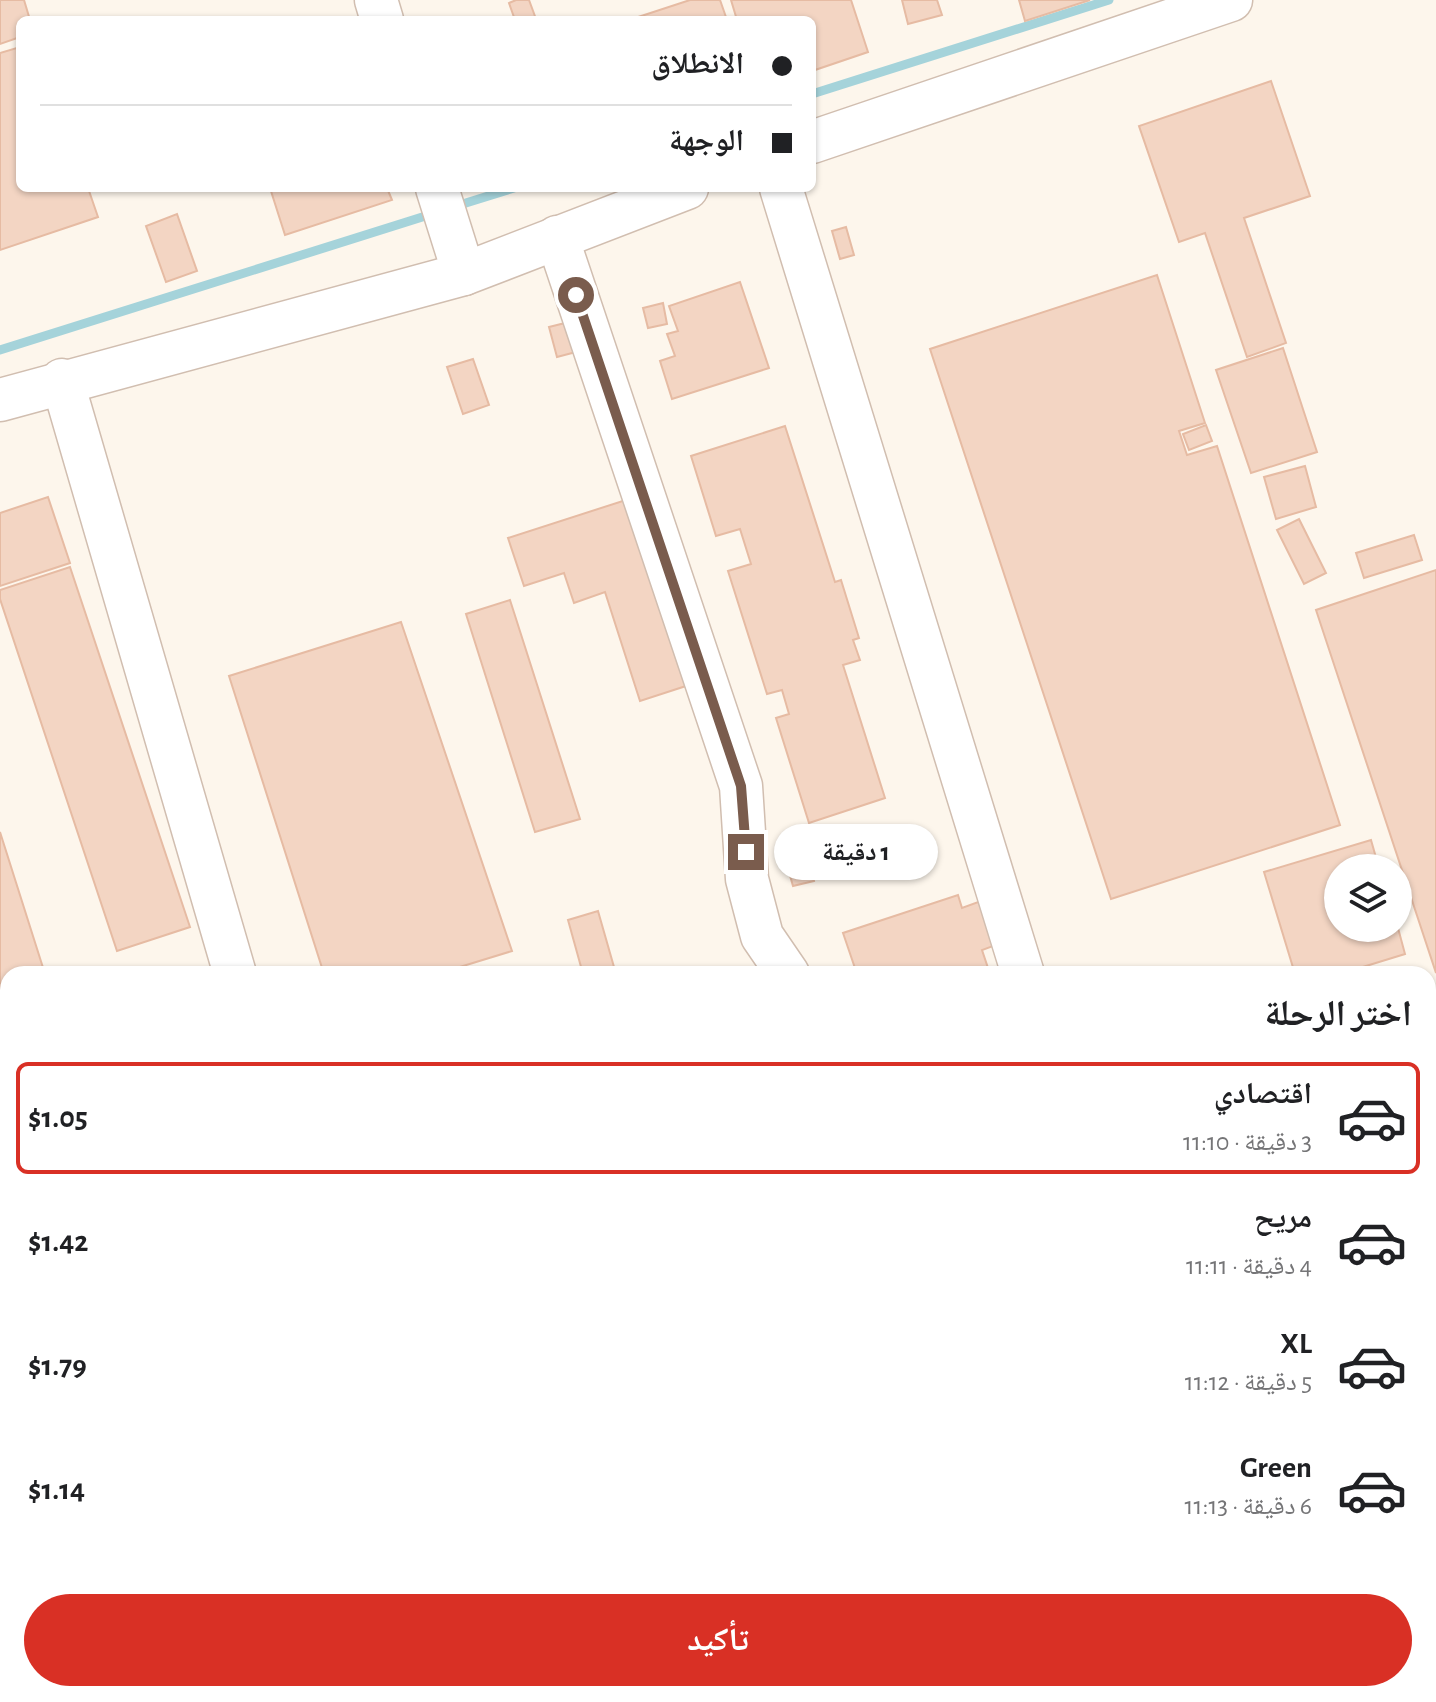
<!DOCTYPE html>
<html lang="ar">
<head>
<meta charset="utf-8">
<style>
  :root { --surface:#fff; --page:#f2f2f2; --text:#202124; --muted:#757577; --line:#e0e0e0; --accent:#d93025 }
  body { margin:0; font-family:"Alegreya Sans","Noto Naskh Arabic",sans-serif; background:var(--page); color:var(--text); direction:rtl; height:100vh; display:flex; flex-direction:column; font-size:30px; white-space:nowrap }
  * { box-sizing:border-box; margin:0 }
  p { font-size:26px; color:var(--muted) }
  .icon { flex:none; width:44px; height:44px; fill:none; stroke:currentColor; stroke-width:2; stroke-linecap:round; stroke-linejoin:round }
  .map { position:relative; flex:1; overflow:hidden; direction:ltr }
  .details { position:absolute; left:0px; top:966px; width:1436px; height:736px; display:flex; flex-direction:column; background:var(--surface); border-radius:24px 24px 0 0; box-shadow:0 2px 6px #0004; direction:rtl }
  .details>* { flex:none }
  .guide { position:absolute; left:16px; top:16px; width:800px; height:176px; border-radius:12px; box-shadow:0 2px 6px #0004; direction:rtl; display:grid; align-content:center; height:176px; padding:0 24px; background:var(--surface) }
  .tools { position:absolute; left:1324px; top:854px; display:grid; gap:16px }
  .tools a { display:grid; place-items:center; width:88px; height:88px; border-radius:50%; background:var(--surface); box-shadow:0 2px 6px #0004; font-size:40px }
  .end { position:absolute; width:36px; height:36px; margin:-18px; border:10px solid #7a5c4d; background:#fff; box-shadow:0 0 0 4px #fff }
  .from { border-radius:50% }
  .bubble { position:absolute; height:56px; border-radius:28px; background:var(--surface); box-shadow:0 2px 6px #0004; font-size:26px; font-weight:700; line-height:56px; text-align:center; direction:rtl }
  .guide b { display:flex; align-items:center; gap:28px; height:76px; font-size:30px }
  .guide b+b { border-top:2px solid var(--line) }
  .guide i { width:20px; height:20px; background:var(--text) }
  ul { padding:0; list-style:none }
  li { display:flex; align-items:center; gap:24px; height:112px; margin:0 16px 12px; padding:0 8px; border:4px solid transparent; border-radius:12px }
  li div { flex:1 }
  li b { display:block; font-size:30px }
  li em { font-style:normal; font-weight:700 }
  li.selected { border-color:var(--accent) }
  li>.icon { width:72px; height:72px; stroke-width:1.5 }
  h2 { padding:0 24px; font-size:36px; line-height:96px }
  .action { display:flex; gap:16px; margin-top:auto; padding:16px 24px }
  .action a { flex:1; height:92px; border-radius:48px; background:var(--accent); color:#fff; font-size:32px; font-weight:700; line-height:92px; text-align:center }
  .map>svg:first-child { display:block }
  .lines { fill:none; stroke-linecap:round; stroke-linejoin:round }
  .stream { stroke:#a5d3da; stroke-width:9 }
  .building { fill:#f3d5c3; stroke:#e6bba3; stroke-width:2 }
  .minor-casing { stroke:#d1beb0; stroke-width:45 }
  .minor { stroke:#fff; stroke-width:42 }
  .route { stroke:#7a5c4d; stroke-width:10 }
</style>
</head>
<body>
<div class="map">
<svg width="1436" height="1702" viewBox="0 0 1436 1702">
  <rect width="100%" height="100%" fill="#fdf6ec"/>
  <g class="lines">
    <g class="stream">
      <polyline points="812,94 1109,0"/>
      <polyline points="453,207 514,188"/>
      <polyline points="0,350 435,213"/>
    </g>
  </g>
  <g class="building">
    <polygon points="0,0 24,0 30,20 20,20 20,37 0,44"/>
    <polygon points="516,0 529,0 536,19 515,20 509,3"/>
    <polygon points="690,0 720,0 727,20 629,20"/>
    <polygon points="731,0 851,0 868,52 812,71 812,20 737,20"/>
    <polygon points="902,0 937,0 942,15 908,24"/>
    <polygon points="1019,0 1090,0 1025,21"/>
    <polygon points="20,47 20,188 88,188 98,217 0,250 0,53"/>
    <polygon points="1271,81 1310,196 1244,218 1286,343 1247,357 1205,233 1179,242 1139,126"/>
    <polygon points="270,188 387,188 392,200 285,235"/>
    <polygon points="177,214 197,271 166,282 146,226"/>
    <polygon points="846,227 854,255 840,259 832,231"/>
    <polygon points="1157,275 1205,423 1179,431 1187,455 1217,446 1340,825 1111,899 930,349"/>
    <polygon points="740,282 769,368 672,399 660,361 675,356 667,334 678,331 669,306"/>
    <polygon points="663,303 667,324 648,328 643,308"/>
    <polygon points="569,322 576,352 557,357 549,327"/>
    <polygon points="1283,348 1317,452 1251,473 1216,370"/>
    <polygon points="473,359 489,405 463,414 447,367"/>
    <polygon points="1206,425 1212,441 1189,450 1183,434"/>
    <polygon points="785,426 835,582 841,580 859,638 853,640 860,660 843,665 885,798 809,823 776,718 789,714 782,690 767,694 728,571 751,564 740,529 716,536 691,456"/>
    <polygon points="1305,466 1316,507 1276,519 1264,477"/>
    <polygon points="48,497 70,563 0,586 0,513"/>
    <polygon points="629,499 689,685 640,701 605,592 574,603 564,573 524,586 508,538"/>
    <polygon points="1299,519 1326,573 1304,584 1277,530"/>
    <polygon points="1414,535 1422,560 1364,578 1356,553"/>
    <polygon points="70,567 190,927 117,951 0,599 0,590"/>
    <polygon points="1436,570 1436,973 1316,610"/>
    <polygon points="510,600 580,819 535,832 466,614"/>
    <polygon points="401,622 512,951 437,974 324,974 229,676"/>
    <polygon points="0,832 45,974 8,974 8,987 0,990"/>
    <polygon points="1371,840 1379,868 1338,868 1338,928 1398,928 1405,954 1340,974 1295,974 1264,872"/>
    <polygon points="808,859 814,881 793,886 787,865"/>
    <polygon points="958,895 962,908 981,901 996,945 982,950 990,974 857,974 843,933"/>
    <polygon points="598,911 616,974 583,974 568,920"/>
    <polygon points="1428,979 1436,1003 1436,1048 1428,1050"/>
    <polygon points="8,1050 8,1084 0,1060 0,1053"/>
    <polygon points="8,1209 8,1274 0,1250 0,1212"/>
    <polygon points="1428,1420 1436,1442 1436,1460 1428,1463"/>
    <polygon points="1436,1544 1436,1592 1432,1594 1428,1582 1428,1546"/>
    <polygon points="3,1550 8,1562 8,1596 0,1600 0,1551"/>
    <polygon points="61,1694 125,1694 127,1702 63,1702"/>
    <polygon points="237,1694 418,1694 421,1702 213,1702"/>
    <polygon points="593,1694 799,1694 802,1702 596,1702"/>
    <polygon points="892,1694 946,1694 949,1702 895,1702"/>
    <polygon points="1073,1694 1210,1694 1213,1702 1076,1702"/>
  </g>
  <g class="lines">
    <defs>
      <g id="minor">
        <polyline points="376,0 382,20"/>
        <polyline points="812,142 1231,0"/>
        <polyline points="437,188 464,274"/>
        <polyline points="781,188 1023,974"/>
        <polyline points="557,237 741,786 747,879 762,936 788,974"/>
        <polyline points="62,380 235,974"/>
        <polyline points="0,400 464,274 687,188"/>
        <polyline points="1428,1073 1436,1071"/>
        <polyline points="0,1319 8,1322"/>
        <polyline points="0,1694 2,1702"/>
        <polyline points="1026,1694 1029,1702"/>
      </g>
    </defs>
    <use href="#minor" class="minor-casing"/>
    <use href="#minor" class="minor"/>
  </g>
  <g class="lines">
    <polyline class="route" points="576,295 741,786 746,852"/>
  </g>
</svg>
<div class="tools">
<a><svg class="icon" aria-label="layers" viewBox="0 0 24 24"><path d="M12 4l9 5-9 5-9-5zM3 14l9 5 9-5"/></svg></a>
</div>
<i class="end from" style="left:576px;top:295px"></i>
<i class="end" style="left:746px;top:852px"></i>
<div class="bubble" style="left:774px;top:824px;width:164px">1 دقيقة</div>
<div class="guide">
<b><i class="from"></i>الانطلاق</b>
<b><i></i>الوجهة</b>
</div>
<section class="details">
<h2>اختر الرحلة</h2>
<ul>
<li class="selected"><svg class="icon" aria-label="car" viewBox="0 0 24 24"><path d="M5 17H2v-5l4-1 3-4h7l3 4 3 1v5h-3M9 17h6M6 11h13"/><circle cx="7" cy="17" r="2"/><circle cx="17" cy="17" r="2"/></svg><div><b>اقتصادي</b><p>3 دقيقة · 11:10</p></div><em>$1.05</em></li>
<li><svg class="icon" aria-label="car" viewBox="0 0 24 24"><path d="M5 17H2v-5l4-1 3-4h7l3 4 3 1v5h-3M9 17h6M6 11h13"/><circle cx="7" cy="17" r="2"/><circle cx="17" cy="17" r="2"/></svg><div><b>مريح</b><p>4 دقيقة · 11:11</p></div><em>$1.42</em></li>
<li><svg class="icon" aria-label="car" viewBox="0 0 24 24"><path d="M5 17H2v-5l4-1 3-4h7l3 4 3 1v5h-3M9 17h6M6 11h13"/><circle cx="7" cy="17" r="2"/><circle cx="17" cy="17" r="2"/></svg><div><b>XL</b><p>5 دقيقة · 11:12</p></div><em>$1.79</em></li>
<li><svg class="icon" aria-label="car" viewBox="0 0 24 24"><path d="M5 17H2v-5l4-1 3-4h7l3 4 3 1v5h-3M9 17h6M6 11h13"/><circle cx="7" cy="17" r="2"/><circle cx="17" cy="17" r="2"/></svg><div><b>Green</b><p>6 دقيقة · 11:13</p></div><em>$1.14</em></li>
</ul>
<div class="action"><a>تأكيد</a></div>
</section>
</div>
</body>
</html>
